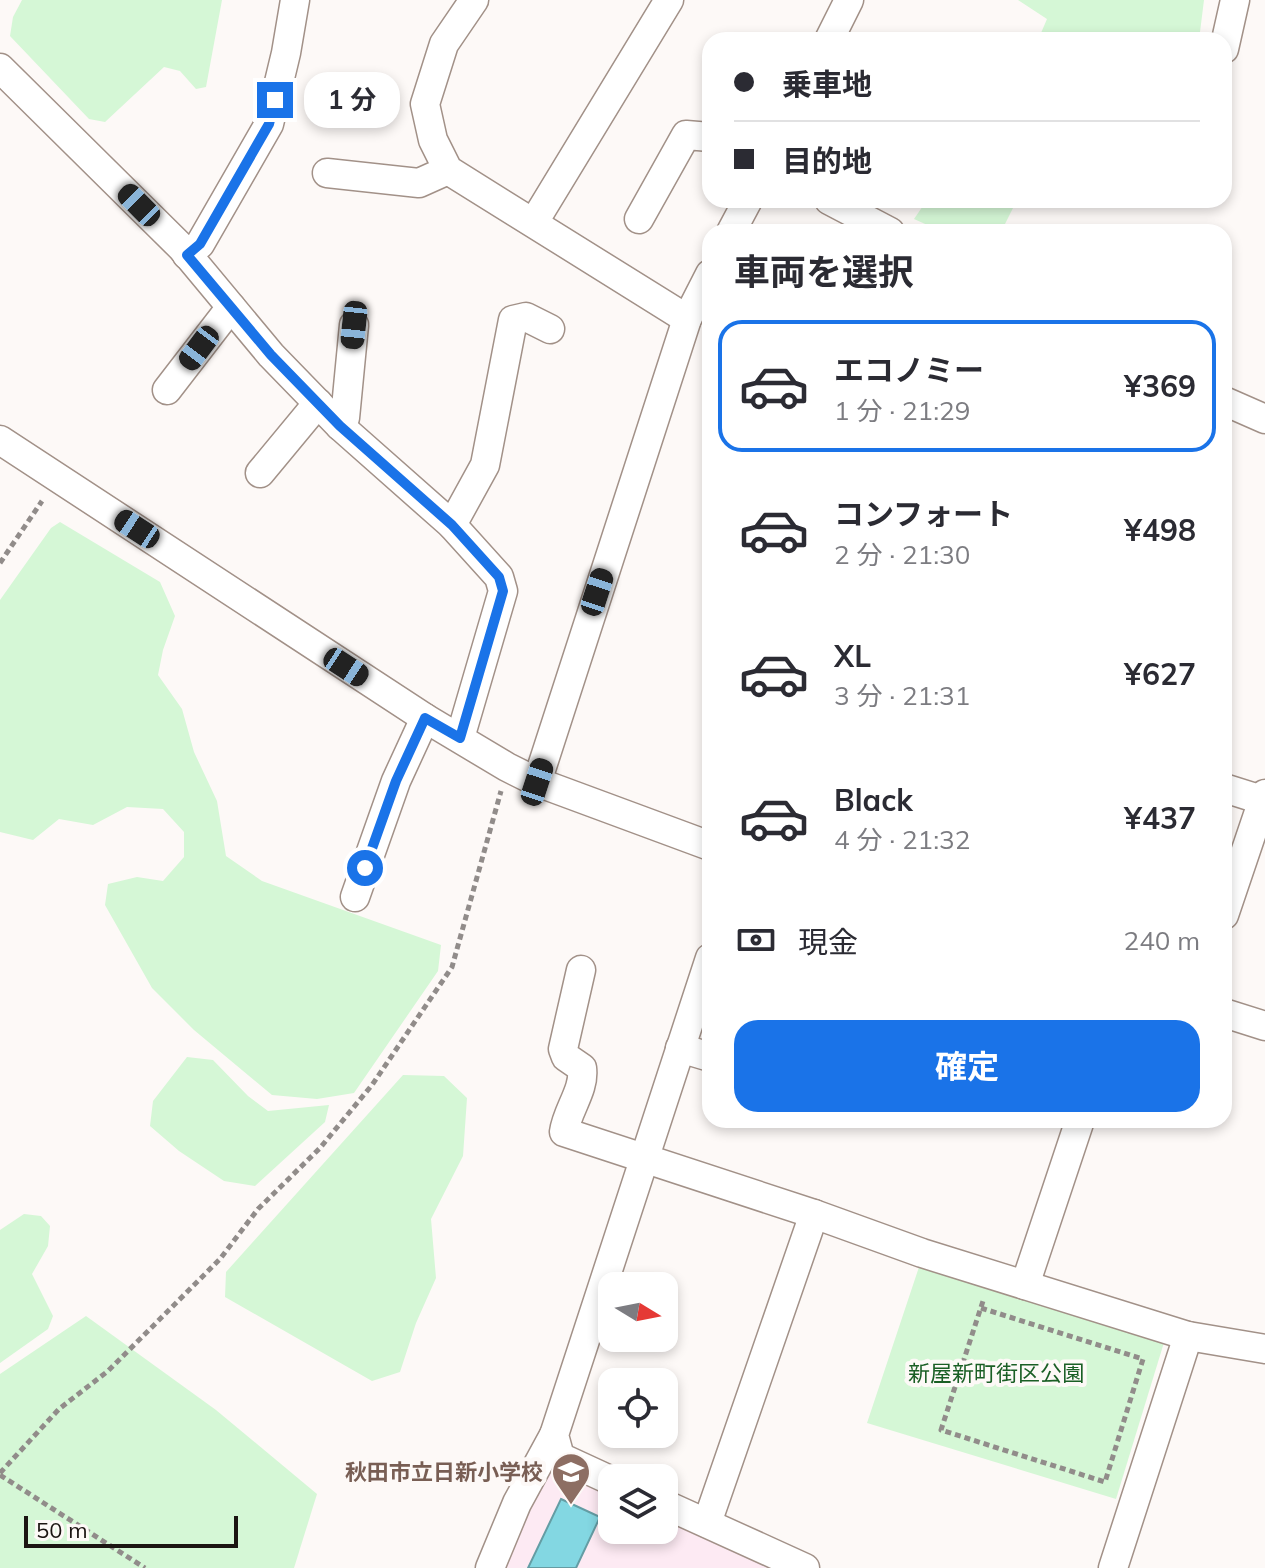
<!DOCTYPE html>
<html lang="ja">
<head>
<meta charset="utf-8">
<style>
  :root { --surface:#fff; --page:#f7f7f7; --text:#2b2b33; --muted:#7c7c81; --line:#e1e1e2; --accent:#1a73e8 }
  body { margin:0; font-family:Mulish,"Noto Sans JP",sans-serif; background:var(--page); color:var(--text); height:100vh; display:flex; flex-direction:column; font-size:30px; white-space:nowrap }
  * { box-sizing:border-box; margin:0 }
  p { font-size:26px; color:var(--muted) }
  .icon { flex:none; width:44px; height:44px; fill:none; stroke:currentColor; stroke-width:2; stroke-linecap:round; stroke-linejoin:round }
  .map { position:relative; flex:1; overflow:hidden }
  .panel { position:absolute; left:702px; top:224px; width:530px; height:904px; display:flex; flex-direction:column; background:var(--surface); border-radius:24px; box-shadow:0 4px 12px #0003 }
  .panel>* { flex:none }
  .top-card { position:absolute; left:702px; top:32px; width:530px; height:176px; border-radius:24px; box-shadow:0 4px 12px #0003; display:grid; align-content:center; height:176px; padding:0 32px; background:var(--surface) }
  .needle { width:52px; rotate:100deg }
  .buttons { position:absolute; left:598px; top:1272px; display:grid; gap:16px }
  .buttons a { display:grid; place-items:center; width:80px; height:80px; border-radius:16px; background:var(--surface); box-shadow:0 4px 12px #0003; font-size:40px }
  .scale { position:absolute; left:24px; bottom:20px; width:214px; box-sizing:border-box; padding-left:8px; border:4px solid #1b1512; border-top:0; font-size:22px; line-height:28px; white-space:nowrap; color:#1b1512; -webkit-text-stroke:6px #fdf9f7; paint-order:stroke }
  .end { position:absolute; width:36px; height:36px; margin:-18px; border:10px solid #1a73e8; background:#fff; box-shadow:0 0 0 4px #fff }
  .from { border-radius:50% }
  .bubble { position:absolute; height:56px; border-radius:24px; background:var(--surface); box-shadow:0 4px 12px #0003; font-size:26px; font-weight:700; line-height:56px; text-align:center }
  .car { position:absolute; width:24px; height:48px; margin:-24px -12px; border-radius:10px; box-shadow:0 0 6px 2px #0007; background:linear-gradient(#222 24%,#8ab4d8 0 40%,#222 0 76%,#8ab4d8 0 86%,#222 0) }
  .top-card b { display:flex; align-items:center; gap:28px; height:76px; font-size:30px }
  .top-card b+b { border-top:2px solid var(--line) }
  .top-card i { width:20px; height:20px; background:var(--text) }
  ul { padding:0; list-style:none }
  li { display:flex; align-items:center; gap:24px; height:132px; margin:0 16px 12px; padding:0 16px; border:4px solid transparent; border-radius:24px }
  li div { flex:1 }
  li b { display:block; font-size:30px }
  li em { font-style:normal; font-weight:700 }
  li.selected { border-color:var(--accent) }
  li>.icon { width:72px; height:72px; stroke-width:1.5 }
  h2 { padding:0 32px; font-size:36px; line-height:96px }
  .pay { display:flex; align-items:center; gap:20px; height:88px; padding:0 32px; font-size:30px }
  .pay p { margin-inline-start:auto }
  .cta { display:flex; gap:16px; margin-top:auto; padding:16px 32px }
  .cta a { flex:1; height:92px; border-radius:24px; background:var(--accent); color:#fff; font-size:32px; font-weight:700; line-height:92px; text-align:center }
  .map>svg:first-child { display:block }
  .education { fill:#fdeaf3 }
  .green { fill:#d5f7d6 }
  .water { fill:#83d7e2; stroke:#649da4; stroke-width:2 }
  .lines { fill:none; stroke-linecap:round; stroke-linejoin:round }
  .minor-casing { stroke:#a29188; stroke-width:31 }
  .path { stroke:#918c8a; stroke-width:5; stroke-dasharray:6 4; stroke-linecap:butt }
  .minor { stroke:#fff; stroke-width:28 }
  .route { stroke:#1a73e8; stroke-width:10 }
  .labels { text-anchor:middle; stroke-width:8; stroke-linejoin:round; paint-order:stroke }
  .park-label { font-size:22px; fill:#1a5f25; stroke:#fdf9f7 }
  .education-label { font-size:22px; font-weight:bold; fill:#785e54; stroke:#fdf9f7; text-anchor:end }
</style>
</head>
<body>
<div class="map">
<svg width="1265" height="1568" viewBox="0 0 1265 1568">
  <rect width="100%" height="100%" fill="#fdf9f7"/>
  <polygon class="education" points="549,1465 612,1494 612,1530 664,1530 664,1518 771,1568 502,1568"/>
  <g class="green">
    <polygon points="22,0 222,0 206,87 196,89 180,71 164,67 105,122 89,119 10,36 13,17"/>
    <polygon points="1018,0 1204,0 1199,40 1038,40 1047,19"/>
    <polygon points="927,200 1017,200 1001,232 943,232 914,219"/>
    <polygon points="60,522 160,582 175,616 163,650 158,675 182,709 194,752 217,801 226,856 262,881 441,945 438,971 354,1093 317,1099 272,1095 194,1030 152,988 105,905 108,884 137,877 163,881 184,857 184,832 163,809 127,807 93,825 59,819 33,840 0,832 0,600 51,528"/>
    <polygon points="187,1057 213,1060 248,1096 268,1111 329,1105 325,1122 255,1186 224,1181 179,1151 150,1126 153,1101"/>
    <polygon points="403,1075 444,1076 467,1098 463,1156 431,1219 436,1278 416,1323 400,1372 372,1381 225,1297 226,1272"/>
    <polygon points="24,1214 41,1216 50,1226 48,1246 32,1274 53,1316 48,1329 0,1363 0,1230"/>
    <polygon points="921,1261 1166,1336 1116,1499 867,1423"/>
    <polygon points="86,1316 216,1410 317,1494 294,1568 0,1568 0,1374"/>
  </g>
  <polygon class="water" points="561,1499 600,1517 576,1568 528,1568"/>
  <g class="lines">
    <defs>
      <g id="minor">
        <polyline points="474,0 444,44 425,104 433,140 448,170 687,319"/>
        <polyline points="829,40 849,0"/>
        <polyline points="1224,49 1235,0"/>
        <polyline points="0,68 182,248 271,355 340,426 452,525 499,577 503,591 460,738"/>
        <polyline points="327,173 419,183 448,170"/>
        <polyline points="829,200 890,232"/>
        <polyline points="639,219 686,135 710,137"/>
        <polyline points="534,222 669,0"/>
        <polyline points="731,232 748,200"/>
        <polyline points="187,255 200,244 269,124 286,53 295,0"/>
        <polyline points="167,390 231,307"/>
        <polyline points="1224,401 1265,419"/>
        <polyline points="340,426 345,418 354,325"/>
        <polyline points="0,440 425,718 507,767 537,782 710,846"/>
        <polyline points="260,473 318,403"/>
        <polyline points="452,525 485,465 513,320 526,317 550,329"/>
        <polyline points="537,782 687,319 710,274"/>
        <polyline points="1224,788 1265,801"/>
        <polyline points="355,897 396,781 425,718"/>
        <polyline points="1224,915 1265,794"/>
        <path d="M581,970l-18,79 3,8 16,11c3,22 -15,42 -18,64l250,82 108,39 266,83 77,13"/>
        <polyline points="1224,1013 1265,1026"/>
        <polyline points="680,1048 710,1057"/>
        <polyline points="1025,1285 1080,1120"/>
        <polyline points="612,1481 560,1457 554,1435 710,958"/>
        <polyline points="664,1504 805,1568"/>
        <polyline points="707,1523 814,1214"/>
        <polyline points="490,1568 517,1503 554,1435"/>
        <polyline points="1113,1568 1188,1336"/>
      </g>
    </defs>
    <use href="#minor" class="minor-casing"/>
    <g class="path">
      <polyline points="0,563 42,501"/>
      <polyline points="981,1308 1143,1359 1105,1482 941,1430 984,1298"/>
      <polyline points="0,1473 59,1409 108,1371 220,1259 258,1209 320,1148 372,1085 452,967 501,791"/>
      <polyline points="0,1475 145,1568"/>
    </g>
    <use href="#minor" class="minor"/>
  </g>
  <g class="lines">
    <polyline class="route" points="275,100 269,124 200,244 187,255 271,355 340,426 452,525 499,577 503,591 460,738 425,718 396,781 365,868"/>
  </g>
  <defs>
    <symbol id="school-pin" viewBox="-11 -11 22 30"><path d="M0 17L-7.5 6A9.5 9.5 0 1 1 7.5 6Z" fill="#8d6e63" stroke="#fdf9f7"/><path d="M0-5L7-2L0 1L-7-2ZM-4 1L0 2.5L4 1V4Q0 6-4 4Z" fill="#fff"/></symbol>
  </defs>
  <g fill-rule="evenodd">
    <use href="#school-pin" x="549" y="1450" width="44" height="60"/>
  </g>
  <g class="labels">
    <g class="park-label">
      <text x="996" y="1381">新屋新町街区公園</text>
    </g>
    <g class="education-label">
      <text x="543" y="1480">秋田市立日新小学校</text>
    </g>
  </g>
</svg>
<div class="buttons">
<a><svg class="needle" viewBox="-14 -14 28 28"><path d="M0-13l5 13h-10z" fill="#e53935"/><path d="M0 13l5-13h-10z" fill="#7c7c81"/></svg></a>
<a><svg class="icon" aria-label="locate" viewBox="0 0 24 24"><circle cx="12" cy="12" r="6"/><path d="M12 2v4M12 18v4M2 12h4M18 12h4"/></svg></a>
<a><svg class="icon" aria-label="layers" viewBox="0 0 24 24"><path d="M12 4l9 5-9 5-9-5zM3 14l9 5 9-5"/></svg></a>
</div>
<div class="scale">50 m</div>
<i class="end from" style="left:365px;top:868px"></i>
<i class="end" style="left:275px;top:100px"></i>
<div class="bubble" style="left:304px;top:72px;width:96px">1 分</div>
<i class="car" style="left:139px;top:205px;rotate:315deg"></i>
<i class="car" style="left:354px;top:325px;rotate:186deg"></i>
<i class="car" style="left:199px;top:348px;rotate:217deg"></i>
<i class="car" style="left:137px;top:529px;rotate:303deg"></i>
<i class="car" style="left:597px;top:592px;rotate:18deg"></i>
<i class="car" style="left:346px;top:667px;rotate:123deg"></i>
<i class="car" style="left:537px;top:782px;rotate:18deg"></i>
<div class="top-card">
<b><i class="from"></i>乗車地</b>
<b><i></i>目的地</b>
</div>
<section class="panel">
<h2>車両を選択</h2>
<ul>
<li class="selected"><svg class="icon" aria-label="car" viewBox="0 0 24 24"><path d="M5 17H2v-5l4-1 3-4h7l3 4 3 1v5h-3M9 17h6M6 11h13"/><circle cx="7" cy="17" r="2"/><circle cx="17" cy="17" r="2"/></svg><div><b>エコノミー</b><p>1 分 · 21:29</p></div><em>¥369</em></li>
<li><svg class="icon" aria-label="car" viewBox="0 0 24 24"><path d="M5 17H2v-5l4-1 3-4h7l3 4 3 1v5h-3M9 17h6M6 11h13"/><circle cx="7" cy="17" r="2"/><circle cx="17" cy="17" r="2"/></svg><div><b>コンフォート</b><p>2 分 · 21:30</p></div><em>¥498</em></li>
<li><svg class="icon" aria-label="car" viewBox="0 0 24 24"><path d="M5 17H2v-5l4-1 3-4h7l3 4 3 1v5h-3M9 17h6M6 11h13"/><circle cx="7" cy="17" r="2"/><circle cx="17" cy="17" r="2"/></svg><div><b>XL</b><p>3 分 · 21:31</p></div><em>¥627</em></li>
<li><svg class="icon" aria-label="car" viewBox="0 0 24 24"><path d="M5 17H2v-5l4-1 3-4h7l3 4 3 1v5h-3M9 17h6M6 11h13"/><circle cx="7" cy="17" r="2"/><circle cx="17" cy="17" r="2"/></svg><div><b>Black</b><p>4 分 · 21:32</p></div><em>¥437</em></li>
</ul>
<div class="pay"><svg class="icon" aria-label="cash" viewBox="0 0 24 24"><path d="M3 7h18v10H3z"/><circle cx="12" cy="12" r="2"/></svg>現金<p>240 m</p></div>
<div class="cta"><a>確定</a></div>
</section>
</div>
</body>
</html>
